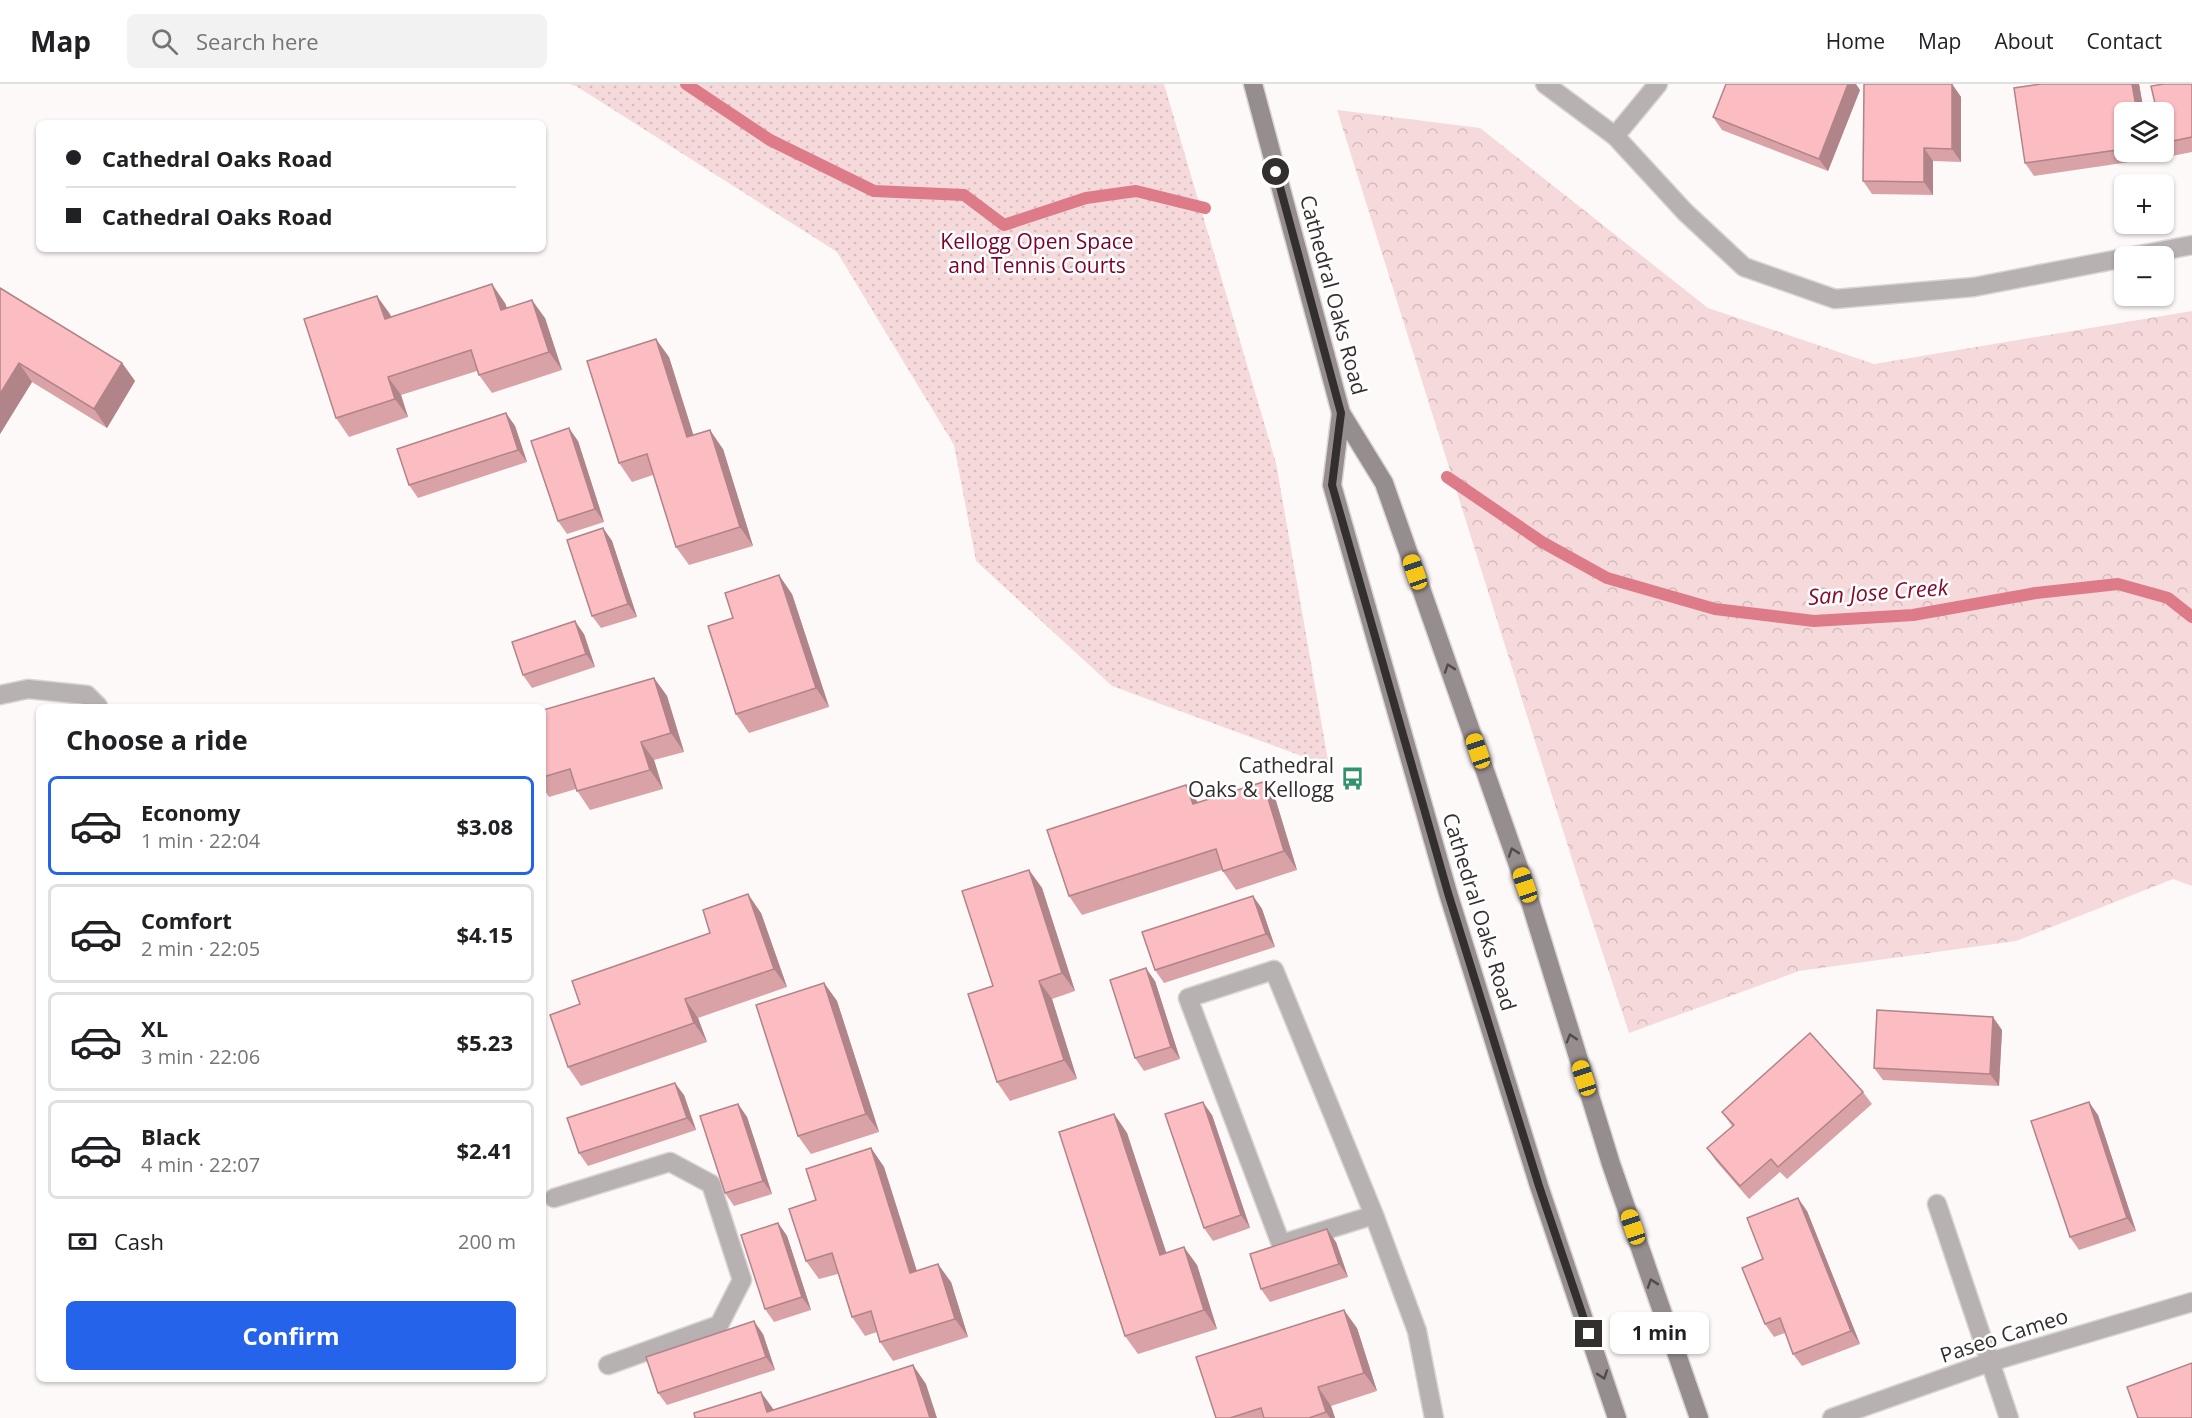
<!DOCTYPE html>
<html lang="en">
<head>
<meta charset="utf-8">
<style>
  :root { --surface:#fff; --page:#f2f2f2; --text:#202124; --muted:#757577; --line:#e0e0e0; --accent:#2563eb }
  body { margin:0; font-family:"Open Sans",sans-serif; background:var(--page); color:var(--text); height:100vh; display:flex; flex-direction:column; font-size:22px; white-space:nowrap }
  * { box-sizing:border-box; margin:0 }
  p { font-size:20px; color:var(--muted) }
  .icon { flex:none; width:33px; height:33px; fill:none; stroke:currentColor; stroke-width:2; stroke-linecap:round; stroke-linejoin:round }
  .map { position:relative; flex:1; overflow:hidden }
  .side { position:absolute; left:36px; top:620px; width:510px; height:678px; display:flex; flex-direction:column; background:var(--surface); border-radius:9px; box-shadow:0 2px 4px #0004 }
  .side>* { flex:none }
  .hud { position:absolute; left:36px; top:36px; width:510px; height:132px; border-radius:9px; box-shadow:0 2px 4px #0004; display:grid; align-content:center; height:132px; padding:0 30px; background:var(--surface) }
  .tools { position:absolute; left:2114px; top:18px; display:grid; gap:12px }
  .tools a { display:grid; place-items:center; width:60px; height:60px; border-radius:9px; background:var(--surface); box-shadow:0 2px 4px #0004; font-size:30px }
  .end { position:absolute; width:27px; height:27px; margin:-14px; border:8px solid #342f2f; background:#fff; box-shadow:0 0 0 3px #fff }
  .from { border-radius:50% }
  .bubble { position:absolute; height:42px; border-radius:9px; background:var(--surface); box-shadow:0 2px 4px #0004; font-size:20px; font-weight:700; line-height:42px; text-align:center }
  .car { position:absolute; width:18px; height:36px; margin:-18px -9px; border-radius:8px; box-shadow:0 0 4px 2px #0007; background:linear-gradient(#f5c518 24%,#345 0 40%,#f5c518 0 76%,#345 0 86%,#f5c518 0) }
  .hud b { display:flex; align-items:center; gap:21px; height:57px; font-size:22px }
  .hud b+b { border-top:2px solid var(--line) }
  .hud i { width:15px; height:15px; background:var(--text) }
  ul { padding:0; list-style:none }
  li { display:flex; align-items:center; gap:18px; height:99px; margin:0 12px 9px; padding:0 18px; border:3px solid var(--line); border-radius:9px }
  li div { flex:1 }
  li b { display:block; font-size:22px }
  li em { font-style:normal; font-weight:700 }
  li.selected { border-color:var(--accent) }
  li>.icon { width:54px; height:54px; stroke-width:1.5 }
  h2 { padding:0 30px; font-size:27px; line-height:72px }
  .pay { display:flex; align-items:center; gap:15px; height:66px; padding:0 30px; font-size:22px }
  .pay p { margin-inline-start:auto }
  .action { display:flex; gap:12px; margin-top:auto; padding:12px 30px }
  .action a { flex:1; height:69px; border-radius:9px; background:var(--accent); color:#fff; font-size:24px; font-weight:700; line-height:69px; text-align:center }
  header { display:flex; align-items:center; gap:36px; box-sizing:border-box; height:84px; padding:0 30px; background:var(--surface); border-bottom:2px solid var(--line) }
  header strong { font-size:28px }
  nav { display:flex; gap:33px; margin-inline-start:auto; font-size:21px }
  .search { width:420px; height:54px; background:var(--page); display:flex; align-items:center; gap:15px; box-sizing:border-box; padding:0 21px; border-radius:9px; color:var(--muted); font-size:22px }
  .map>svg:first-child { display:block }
  .grass { fill:url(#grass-dots) }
  .forest { fill:url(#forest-crowns) }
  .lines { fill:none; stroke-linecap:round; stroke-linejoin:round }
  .stream { stroke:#dd7b88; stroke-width:12 }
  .street-casing { stroke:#dad5d5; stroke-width:21 }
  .secondary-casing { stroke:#dad5d5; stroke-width:21 }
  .street { stroke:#b7b1b1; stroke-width:18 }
  .secondary { stroke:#968d8e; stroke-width:18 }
  .wall { fill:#d8a2a7 }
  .shaded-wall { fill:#b08488 }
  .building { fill:#fbbcc2; stroke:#b08488; stroke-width:1.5 }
  .oneway { stroke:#514b4c }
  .route { stroke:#342f2f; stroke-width:8 }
  .labels { text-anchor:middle; stroke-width:5; stroke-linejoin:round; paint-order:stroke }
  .park-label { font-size:21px; fill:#7d002a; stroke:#fff }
  .street-label { font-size:21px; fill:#342f2f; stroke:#fff }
  .poi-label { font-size:21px; fill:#342f2f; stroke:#fff; text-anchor:end }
  .water-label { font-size:22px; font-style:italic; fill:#860d30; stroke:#fff }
</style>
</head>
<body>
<header>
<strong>Map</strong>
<div class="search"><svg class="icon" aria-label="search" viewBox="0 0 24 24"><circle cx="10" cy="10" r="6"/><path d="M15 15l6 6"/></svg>Search here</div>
<nav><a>Home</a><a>Map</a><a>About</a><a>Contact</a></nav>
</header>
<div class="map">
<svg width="2192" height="1334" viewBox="0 0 2192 1334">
  <defs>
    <pattern id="grass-dots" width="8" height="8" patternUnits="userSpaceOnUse" patternTransform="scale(1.5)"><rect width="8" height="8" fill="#f6d9db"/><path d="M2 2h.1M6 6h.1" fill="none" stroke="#d4bbbc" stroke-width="1.8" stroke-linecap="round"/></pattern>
    <pattern id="forest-crowns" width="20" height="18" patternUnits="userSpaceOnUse" patternTransform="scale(1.5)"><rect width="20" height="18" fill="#f6d9db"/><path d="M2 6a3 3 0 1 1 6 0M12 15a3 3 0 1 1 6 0" fill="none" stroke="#d4bbbc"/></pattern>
  </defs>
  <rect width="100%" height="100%" fill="#fef9f9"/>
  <polygon class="grass" points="569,0 1164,0 1276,379 1329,682 1112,602 976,477 954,361 837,168 576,2"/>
  <polygon class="forest" points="1337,26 1480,44 1708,224 1874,280 2192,227 2192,802 2173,795 2016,857 1799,887 1629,949 1577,791"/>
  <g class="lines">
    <g class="stream">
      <polyline points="686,0 770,56 874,107 964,111 1004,141 1086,114 1136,107 1205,124"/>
      <polyline points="1447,393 1542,458 1607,494 1715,525 1814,537 1913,531 2036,509 2118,500 2168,514 2192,533"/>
    </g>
    <defs>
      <g id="street">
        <polyline points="1545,0 1615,52 1685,128 1744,183 1835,215 1974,203 2124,174"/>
        <polyline points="1615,52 1658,0"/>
        <polyline points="2134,172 2192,161"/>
        <polyline points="0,611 28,605 87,611 98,622"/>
        <polyline points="554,1114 670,1078 711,1100 742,1196 719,1241 608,1281"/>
        <polyline points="1937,1120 2009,1334"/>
        <polyline points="1374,1131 1281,1160 1188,914 1274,886 1374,1131 1417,1247 1434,1334"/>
        <polyline points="1832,1334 1990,1278 2192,1218"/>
      </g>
      <g id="secondary">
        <polyline points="1253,0 1341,329 1384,399 1525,801 1611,1080 1699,1334"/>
        <polyline points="1341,329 1332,401 1448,809 1539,1102 1617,1334"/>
      </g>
    </defs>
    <use href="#street" class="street-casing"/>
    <use href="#secondary" class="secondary-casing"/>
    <use href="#street" class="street"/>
    <use href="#secondary" class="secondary"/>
  </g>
  <g class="wall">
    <polygon points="1952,0 1961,13 1961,78 1933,77 1933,111 1872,110 1863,97"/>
    <polygon points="2041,0 2139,0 2144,28 2124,28 2124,68 2149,68 2150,75 2034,92 2025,79"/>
    <polygon points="2192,0 2192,68 2172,72 2163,59"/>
    <polygon points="1860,6 1828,87 1722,46 1713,33"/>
    <polygon points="0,204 122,279 135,297 107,344 32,298 0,350"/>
    <polygon points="505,219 507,224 545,234 562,286 492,309 479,291 477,287 401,311 408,333 349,353 336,334 390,230 391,233"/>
    <polygon points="669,273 693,351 723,365 753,462 689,481 676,463 653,391 632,398 619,379"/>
    <polygon points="506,329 515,342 527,378 418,414 409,401"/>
    <polygon points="578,357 604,438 567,450 558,437"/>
    <polygon points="603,444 612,457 637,533 601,544 592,532"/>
    <polygon points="792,510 829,623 749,649 736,630 733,534"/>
    <polygon points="584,550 595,583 532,604 523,591"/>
    <polygon points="654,594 667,612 684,668 654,676 663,705 590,726 576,705 549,713 543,704 543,626"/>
    <polygon points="1263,698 1276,717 1297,786 1236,806 1222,786 1082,831 1069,812 1199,719"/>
    <polygon points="1029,786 1042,804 1075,907 1052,915 1077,995 1010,1017 997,998 993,902"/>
    <polygon points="1253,812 1262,825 1275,863 1164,899 1155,886"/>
    <polygon points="761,829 787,903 698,934 707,958 581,1002 568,983 710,849"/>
    <polygon points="1155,897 1180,975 1144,987 1135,974"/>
    <polygon points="824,899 837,917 879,1048 811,1070 798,1052"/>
    <polygon points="2002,946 1999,1002 1883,996 1874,984"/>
    <polygon points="1863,1008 1872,1020 1787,1095 1780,1088 1749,1115 1716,1077 1707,1064 1732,1042 1722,1028"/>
    <polygon points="684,1011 696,1046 588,1082 579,1069"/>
    <polygon points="738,1020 747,1033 772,1110 734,1122 725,1109"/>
    <polygon points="1114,1030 1127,1049 1166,1169 1197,1181 1217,1245 1138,1270 1125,1252"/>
    <polygon points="1212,1031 1250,1144 1213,1157 1204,1144"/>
    <polygon points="2098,1031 2136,1147 2079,1166 2070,1153"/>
    <polygon points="871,1064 884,1083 917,1187 951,1198 968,1253 893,1277 880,1258 877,1248 865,1252 852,1233 838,1190 819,1195 806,1177 816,1116"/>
    <polygon points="1807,1127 1860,1260 1802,1282 1793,1270 1785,1249 1774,1253 1765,1240 1763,1175"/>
    <polygon points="778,1139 787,1152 811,1226 774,1238 765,1225"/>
    <polygon points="1336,1158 1348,1193 1270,1218 1261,1205"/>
    <polygon points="1357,1244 1377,1307 1331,1322 1335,1334 1216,1334"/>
    <polygon points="763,1250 775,1286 667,1321 658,1309"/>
  </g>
  <g class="shaded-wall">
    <polygon points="1848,0 1856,0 1860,6 1828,87 1819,75"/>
    <polygon points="1952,0 1961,13 1961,78 1952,65"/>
    <polygon points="2132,0 2139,0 2144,28 2137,28"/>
    <polygon points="1924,64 1933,77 1933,111 1924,98"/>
    <polygon points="2145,68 2149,68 2150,75"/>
    <polygon points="492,200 505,219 514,244 501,226"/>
    <polygon points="377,212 390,230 398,254 385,235"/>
    <polygon points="532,216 545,234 562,286 549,268"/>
    <polygon points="656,255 669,273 700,372 687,353"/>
    <polygon points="19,279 32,298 0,350 0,310"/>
    <polygon points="122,279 135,297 107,344 94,325"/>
    <polygon points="388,293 401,311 408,333 395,315"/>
    <polygon points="506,329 515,342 527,378 518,366"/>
    <polygon points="569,344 578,357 604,438 595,425"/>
    <polygon points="710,346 723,365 753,462 740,443"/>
    <polygon points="603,444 612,457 637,533 628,520"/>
    <polygon points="779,491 792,510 829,623 816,604"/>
    <polygon points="575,537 584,550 595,583 586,570"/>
    <polygon points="654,594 667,612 684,668 671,649"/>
    <polygon points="641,658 654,676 663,705 650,686"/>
    <polygon points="1263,698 1276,717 1297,786 1284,767"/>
    <polygon points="1186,701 1199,720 1193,720"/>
    <polygon points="1029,786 1042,804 1075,907 1062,889"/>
    <polygon points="748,810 761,829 787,903 774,885"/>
    <polygon points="1253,812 1262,825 1275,863 1266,850"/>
    <polygon points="1146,884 1155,897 1180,975 1171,963"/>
    <polygon points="1039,897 1052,915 1077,995 1064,976"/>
    <polygon points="824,899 837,917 879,1048 866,1030"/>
    <polygon points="685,915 698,934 707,958 694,939"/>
    <polygon points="1993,933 2002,946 1999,1002 1990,990"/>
    <polygon points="675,999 684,1011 696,1046 687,1034"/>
    <polygon points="1203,1018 1212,1031 1250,1144 1241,1131"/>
    <polygon points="2089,1018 2098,1031 2136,1147 2127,1134"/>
    <polygon points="738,1020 747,1033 772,1110 763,1097"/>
    <polygon points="1114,1030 1127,1049 1173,1189 1160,1171"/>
    <polygon points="871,1064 884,1083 923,1207 910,1189"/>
    <polygon points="1798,1114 1807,1127 1860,1260 1851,1247"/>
    <polygon points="778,1139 787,1152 811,1226 802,1213"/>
    <polygon points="1327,1145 1336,1158 1348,1193 1339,1180"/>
    <polygon points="1184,1163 1197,1181 1217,1245 1204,1226"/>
    <polygon points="938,1180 951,1198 968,1253 955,1235"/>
    <polygon points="1344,1226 1357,1244 1377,1307 1364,1289"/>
    <polygon points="754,1237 763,1250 775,1286 766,1273"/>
    <polygon points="913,1281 926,1300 937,1334 930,1334"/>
    <polygon points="1318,1303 1331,1322 1335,1334 1330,1334 1326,1328"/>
    <polygon points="761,1308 774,1326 767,1328"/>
  </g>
  <g class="building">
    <polygon points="1726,0 1848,0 1819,75 1713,33"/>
    <polygon points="1864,0 1952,0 1952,65 1924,64 1924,98 1863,97"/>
    <polygon points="2041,0 2132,0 2137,28 2124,28 2124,65 2025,79 2014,4"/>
    <polygon points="2164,0 2192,0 2192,53 2163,59 2163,28 2157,28 2151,2"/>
    <polygon points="492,200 501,226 532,216 549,268 479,291 471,266 388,293 395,315 336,334 304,235 377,212 385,235"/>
    <polygon points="0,204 122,279 94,325 19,279 0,310"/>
    <polygon points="656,255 687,353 710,346 740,443 676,463 647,370 619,379 587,277"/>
    <polygon points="506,329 518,366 409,401 397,365"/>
    <polygon points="569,344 595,425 558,437 531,357"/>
    <polygon points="603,444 628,520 592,532 567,456"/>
    <polygon points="779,491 816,604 736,630 708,542 733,534 725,509"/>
    <polygon points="575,537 586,570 523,591 512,558"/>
    <polygon points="654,594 671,649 641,658 650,686 577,707 570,685 543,693 543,626"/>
    <polygon points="1263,698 1284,767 1223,787 1216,765 1069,812 1047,746 1186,701 1193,720"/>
    <polygon points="1029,786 1062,889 1039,897 1064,976 997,998 968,910 993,902 962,807"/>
    <polygon points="748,810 774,885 685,915 694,939 568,983 550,931 580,920 572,897 710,849 703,826"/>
    <polygon points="1253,812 1266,850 1155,886 1142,848"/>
    <polygon points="1146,884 1171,963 1135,974 1110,896"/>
    <polygon points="824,899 866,1030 798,1052 756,921"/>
    <polygon points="1877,926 1993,933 1990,990 1874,984"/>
    <polygon points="1810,949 1863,1008 1778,1083 1771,1075 1740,1102 1707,1064 1734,1041 1722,1028"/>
    <polygon points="675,999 687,1034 579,1069 567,1034"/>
    <polygon points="1203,1018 1241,1131 1204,1144 1165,1030"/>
    <polygon points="2089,1018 2127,1134 2070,1153 2031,1037"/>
    <polygon points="738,1020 763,1097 725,1109 700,1032"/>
    <polygon points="1114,1030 1160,1171 1184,1163 1204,1226 1125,1252 1059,1048"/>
    <polygon points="871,1064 910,1189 938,1180 955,1235 880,1258 871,1227 852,1233 832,1169 806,1177 789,1125 816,1116 806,1085"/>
    <polygon points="1798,1114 1851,1247 1793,1270 1780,1234 1765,1240 1742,1184 1763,1175 1747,1134"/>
    <polygon points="778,1139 802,1213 765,1225 741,1151"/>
    <polygon points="1327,1145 1339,1180 1261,1205 1250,1170"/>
    <polygon points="1344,1226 1364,1289 1318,1303 1326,1328 1309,1334 1264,1334 1261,1324 1230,1334 1216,1334 1196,1273"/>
    <polygon points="754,1237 766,1273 658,1309 646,1273"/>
    <polygon points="2192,1279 2192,1334 2138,1334 2127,1303"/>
    <polygon points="913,1281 930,1334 695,1334 694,1329 761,1308 767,1328"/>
  </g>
  <defs><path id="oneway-chevron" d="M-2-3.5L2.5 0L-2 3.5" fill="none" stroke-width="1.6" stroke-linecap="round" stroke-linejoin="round" transform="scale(1.5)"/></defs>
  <g class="oneway">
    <use href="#oneway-chevron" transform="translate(1449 584) rotate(-109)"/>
    <use href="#oneway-chevron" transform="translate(1513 768) rotate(-109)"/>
    <use href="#oneway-chevron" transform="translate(1571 954) rotate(-107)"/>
    <use href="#oneway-chevron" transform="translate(1652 1199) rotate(-109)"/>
    <use href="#oneway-chevron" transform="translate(1603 1291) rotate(71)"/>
  </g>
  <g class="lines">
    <polyline class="route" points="1276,88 1341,329 1332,401 1448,809 1539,1102 1589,1250"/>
  </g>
  <defs>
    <symbol id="bus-bare" viewBox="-9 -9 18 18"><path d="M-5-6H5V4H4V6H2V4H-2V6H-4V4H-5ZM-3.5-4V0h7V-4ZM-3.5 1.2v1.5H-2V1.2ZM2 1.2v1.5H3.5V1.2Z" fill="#33926b" stroke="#fff" stroke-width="2.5" paint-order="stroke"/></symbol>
  </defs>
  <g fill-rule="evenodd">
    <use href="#bus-bare" x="1336" y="678" width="33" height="33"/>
  </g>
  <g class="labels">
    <g class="park-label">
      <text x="1037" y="165">Kellogg Open Space<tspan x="1037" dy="24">and Tennis Courts</tspan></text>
    </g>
    <g class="street-label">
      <text transform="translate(1333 211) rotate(75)" y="7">Cathedral Oaks Road</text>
      <text transform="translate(1479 828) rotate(73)" y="7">Cathedral Oaks Road</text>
      <text transform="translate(2004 1252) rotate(-18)" y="7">Paseo Cameo</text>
    </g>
    <g class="poi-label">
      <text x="1334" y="689">Cathedral<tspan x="1334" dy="24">Oaks &amp; Kellogg</tspan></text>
    </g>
    <g class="water-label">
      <text transform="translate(1878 508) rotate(-4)" y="8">San Jose Creek</text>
    </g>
  </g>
</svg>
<div class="tools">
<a><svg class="icon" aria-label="layers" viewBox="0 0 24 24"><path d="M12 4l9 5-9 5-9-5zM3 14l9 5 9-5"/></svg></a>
<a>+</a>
<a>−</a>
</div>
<i class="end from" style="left:1276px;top:88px"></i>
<i class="end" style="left:1589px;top:1250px"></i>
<div class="bubble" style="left:1610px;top:1228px;width:99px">1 min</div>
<i class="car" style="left:1415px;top:488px;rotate:341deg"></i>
<i class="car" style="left:1478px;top:667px;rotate:341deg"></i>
<i class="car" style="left:1525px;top:801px;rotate:341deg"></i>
<i class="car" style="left:1584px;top:994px;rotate:342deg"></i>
<i class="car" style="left:1633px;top:1143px;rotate:341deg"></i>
<div class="hud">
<b><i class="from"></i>Cathedral Oaks Road</b>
<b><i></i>Cathedral Oaks Road</b>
</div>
<section class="side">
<h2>Choose a ride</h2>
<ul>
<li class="selected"><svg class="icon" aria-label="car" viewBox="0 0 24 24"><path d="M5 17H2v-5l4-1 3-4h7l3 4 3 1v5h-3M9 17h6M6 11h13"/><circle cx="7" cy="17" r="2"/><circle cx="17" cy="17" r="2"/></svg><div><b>Economy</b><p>1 min · 22:04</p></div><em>$3.08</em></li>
<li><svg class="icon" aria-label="car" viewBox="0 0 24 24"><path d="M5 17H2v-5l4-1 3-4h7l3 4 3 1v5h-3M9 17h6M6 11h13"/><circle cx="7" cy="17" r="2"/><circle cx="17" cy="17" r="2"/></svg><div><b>Comfort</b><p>2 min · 22:05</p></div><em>$4.15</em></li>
<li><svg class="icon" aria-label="car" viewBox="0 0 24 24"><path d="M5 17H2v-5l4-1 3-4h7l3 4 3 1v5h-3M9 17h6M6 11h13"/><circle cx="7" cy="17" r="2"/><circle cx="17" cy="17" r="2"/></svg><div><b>XL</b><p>3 min · 22:06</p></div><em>$5.23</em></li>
<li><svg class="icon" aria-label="car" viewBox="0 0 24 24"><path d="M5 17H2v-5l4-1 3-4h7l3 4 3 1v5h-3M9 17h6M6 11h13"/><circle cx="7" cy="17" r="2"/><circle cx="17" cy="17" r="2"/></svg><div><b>Black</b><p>4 min · 22:07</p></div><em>$2.41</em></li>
</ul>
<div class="pay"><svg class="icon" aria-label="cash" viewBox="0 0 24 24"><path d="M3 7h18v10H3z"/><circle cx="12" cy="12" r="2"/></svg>Cash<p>200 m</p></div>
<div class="action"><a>Confirm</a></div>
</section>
</div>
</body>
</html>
